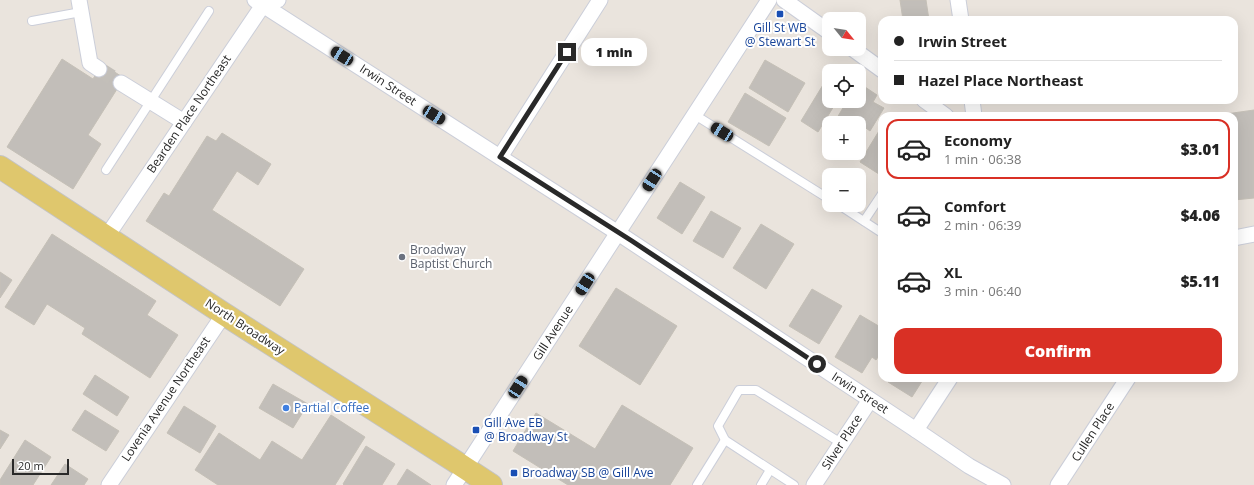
<!DOCTYPE html>
<html lang="en">
<head>
<meta charset="utf-8">
<style>
  :root { --surface:#fff; --page:#f2f2f2; --text:#222; --muted:#767676; --line:#e0e0e0; --accent:#d93025 }
  body { margin:0; font-family:"Open Sans",sans-serif; background:var(--page); color:var(--text); height:100vh; display:flex; flex-direction:column; font-size:15px; white-space:nowrap }
  * { box-sizing:border-box; margin:0 }
  p { font-size:13px; color:var(--muted) }
  .icon { flex:none; width:22px; height:22px; fill:none; stroke:currentColor; stroke-width:2; stroke-linecap:round; stroke-linejoin:round }
  .map { position:relative; flex:1; overflow:hidden }
  .sheet { position:absolute; left:878px; top:112px; width:360px; height:270px; display:flex; flex-direction:column; background:var(--surface); border-radius:12px; box-shadow:0 4px 16px #0002 }
  .sheet>* { flex:none }
  .banner { position:absolute; left:878px; top:16px; width:360px; height:88px; border-radius:12px; box-shadow:0 4px 16px #0002; display:grid; align-content:center; height:88px; padding:0 16px; background:var(--surface) }
  .needle { width:26px; rotate:120deg }
  .tools { position:absolute; left:822px; top:12px; display:grid; gap:8px }
  .tools a { display:grid; place-items:center; width:44px; height:44px; border-radius:8px; background:var(--surface); box-shadow:0 4px 16px #0002; font-size:20px }
  .scale { position:absolute; left:12px; bottom:10px; width:57px; box-sizing:border-box; padding-left:4px; border:2px solid #292929; border-top:0; font-size:11px; line-height:14px; white-space:nowrap; color:#292929; -webkit-text-stroke:3px #fff; paint-order:stroke }
  .end { position:absolute; width:18px; height:18px; margin:-9px; border:5px solid #292929; background:#fff; box-shadow:0 0 0 2px #fff }
  .from { border-radius:50% }
  .bubble { position:absolute; height:28px; border-radius:12px; background:var(--surface); box-shadow:0 4px 16px #0002; font-size:13px; font-weight:800; line-height:28px; text-align:center }
  .car { position:absolute; width:12px; height:24px; margin:-12px -6px; border-radius:5px; box-shadow:0 0 3px 1px #0007; background:linear-gradient(#222 24%,#8ab4d8 0 40%,#222 0 76%,#8ab4d8 0 86%,#222 0) }
  .banner b { display:flex; align-items:center; gap:14px; height:38px; font-size:15px }
  .banner b+b { border-top:1px solid var(--line) }
  .banner i { width:10px; height:10px; background:var(--text) }
  ul { padding:7px 0 0; list-style:none }
  li { display:flex; align-items:center; gap:12px; height:60px; margin:0 8px 6px; padding:0 8px; border:2px solid transparent; border-radius:12px }
  li div { flex:1 }
  li b { display:block; font-size:15px }
  li em { font-style:normal; font-weight:800 }
  li.selected { border-color:var(--accent) }
  li>.icon { width:36px; height:36px; stroke-width:1.5 }
  .primary-button { display:flex; gap:8px; margin-top:auto; padding:8px 16px }
  .primary-button a { flex:1; height:46px; border-radius:12px; background:var(--accent); color:#fff; font-size:16px; font-weight:800; line-height:46px; text-align:center }
  .map>svg:first-child { display:block }
  .building { fill:#c2beb9; stroke:#c5c0b7 }
  .lines { fill:none; stroke-linecap:round; stroke-linejoin:round }
  .minor-tunnel { stroke:#c3bfb9; stroke-width:15; stroke-dasharray:15 8; stroke-linecap:butt }
  .service-casing { stroke:#cbced9; stroke-width:10 }
  .minor-casing { stroke:#cbced9; stroke-width:17 }
  .primary-casing { stroke:#c3c3c3; stroke-width:24 }
  .service { stroke:#fff; stroke-width:8 }
  .minor { stroke:#fff; stroke-width:15 }
  .primary { stroke:#dfc76d; stroke-width:22 }
  .route { stroke:#292929; stroke-width:5 }
  .transit-dot { fill:#1a4fb4; stroke:#fff; stroke-width:1.5 }
  .worship-dot { fill:#6b7280; stroke:#fff; stroke-width:1.5 }
  .shop-dot { fill:#3f7fe0; stroke:#fff; stroke-width:1.5 }
  .labels { text-anchor:middle; stroke-width:4; stroke-linejoin:round; paint-order:stroke }
  .transit-label { font-size:12px; fill:#164399; stroke:#fff; text-anchor:start }
  .street-label { font-size:12px; fill:#292929; stroke:#fff }
  .worship-label { font-size:12px; fill:#5b616d; stroke:#fff; text-anchor:start }
  .shop-label { font-size:12px; fill:#366cbe; stroke:#fff; text-anchor:start }
</style>
</head>
<body>
<div class="map">
<svg width="1254" height="485" viewBox="0 0 1254 485">
  <rect width="100%" height="100%" fill="#eae4dd"/>
  <g class="building">
    <polygon points="900,0 926,0 929,20 903,20"/>
    <polygon points="62,59 93,79 102,64 124,78 88,135 101,144 73,189 7,147"/>
    <polygon points="765,60 805,83 788,112 749,88"/>
    <polygon points="829,75 829,101 837,101 818,132 801,121"/>
    <polygon points="859,83 877,95 873,102 884,108 870,131 859,123 845,123 837,118 847,101 859,101"/>
    <polygon points="745,93 786,118 769,146 728,122"/>
    <polygon points="1254,110 1254,198 1234,200 1234,116 1212,116"/>
    <polygon points="882,126 882,176 860,162"/>
    <polygon points="222,133 271,164 258,185 237,171 212,210 304,269 280,306 146,221 164,193 169,196 207,136 216,141"/>
    <polygon points="680,182 705,197 682,234 657,218"/>
    <polygon points="711,211 741,228 723,258 693,241"/>
    <polygon points="761,224 794,244 766,289 733,268"/>
    <polygon points="52,234 156,301 147,315 178,335 150,378 82,334 85,328 47,304 34,325 5,307"/>
    <polygon points="0,272 12,280 0,298"/>
    <polygon points="616,288 677,326 640,385 579,346"/>
    <polygon points="812,289 842,306 819,344 789,326"/>
    <polygon points="860,315 882,328 882,351 876,360 872,357 862,373 835,357"/>
    <polygon points="95,375 129,397 117,416 83,394"/>
    <polygon points="891,378 924,378 912,397 888,382"/>
    <polygon points="273,384 308,404 293,428 259,408"/>
    <polygon points="622,405 693,448 670,485 568,485 513,451 536,413 595,449"/>
    <polygon points="184,406 216,426 200,453 167,433"/>
    <polygon points="85,410 119,431 106,451 72,430"/>
    <polygon points="331,415 365,437 335,485 218,485 195,470 219,433 260,460 272,441 302,460"/>
    <polygon points="0,430 9,435 0,449"/>
    <polygon points="25,440 51,457 33,485 0,485 0,480"/>
    <polygon points="366,446 395,464 382,485 344,485 343,484"/>
    <polygon points="65,464 88,479 84,485 51,485"/>
    <polygon points="407,469 431,485 397,485"/>
  </g>
  <g class="lines">
    <polyline class="minor-tunnel" points="99,69 121,83"/>
    <defs>
      <g id="service">
        <polyline points="32,21 81,12"/>
        <polyline points="695,115 829,199"/>
        <polyline points="106,170 209,11"/>
        <polyline points="839,205 882,233"/>
        <polyline points="864,221 882,194"/>
        <polyline points="697,485 725,440"/>
        <polyline points="761,485 770,470"/>
        <polyline points="794,485 725,440 718,426 739,390 756,390 841,443"/>
      </g>
      <g id="minor">
        <polyline points="79,0 90,63 99,69"/>
        <polyline points="255,0 618,233 916,430 969,466 1003,485"/>
        <polyline points="784,0 829,32"/>
        <polyline points="958,0 961,20"/>
        <polyline points="853,49 882,70"/>
        <polyline points="121,83 184,122"/>
        <polyline points="924,100 946,116"/>
        <polyline points="972,100 974,116"/>
        <polyline points="500,157 600,0"/>
        <polyline points="107,236 263,5 278,0"/>
        <polyline points="1234,238 1254,234"/>
        <polyline points="916,430 950,378"/>
        <polyline points="109,485 224,314"/>
        <polyline points="454,485 769,0"/>
        <polyline points="814,485 870,400"/>
        <polyline points="1058,485 1128,378"/>
      </g>
      <polyline id="primary" points="0,167 224,314 453,460 491,485"/>
    </defs>
    <use href="#service" class="service-casing"/>
    <use href="#minor" class="minor-casing"/>
    <use href="#primary" class="primary-casing"/>
    <use href="#service" class="service"/>
    <use href="#minor" class="minor"/>
    <use href="#primary" class="primary"/>
  </g>
  <g class="lines">
    <polyline class="route" points="567,52 500,157 632,241 817,364"/>
  </g>
  <g class="transit-dot">
    <rect x="776" y="10" width="8" height="8" rx="2"/>
    <rect x="472" y="426" width="8" height="8" rx="2"/>
    <rect x="510" y="469" width="8" height="8" rx="2"/>
  </g>
  <circle class="worship-dot" cx="402" cy="257" r="4"/>
  <circle class="shop-dot" cx="286" cy="408" r="4"/>
  <g class="labels">
    <g class="transit-label">
      <text x="780" y="32" text-anchor="middle">Gill St WB<tspan x="780" dy="14">@ Stewart St</tspan></text>
      <text x="484" y="427">Gill Ave EB<tspan x="484" dy="14">@ Broadway St</tspan></text>
      <text x="522" y="477">Broadway SB @ Gill Ave</text>
    </g>
    <g class="street-label">
      <text transform="translate(388 85) rotate(33)" y="4">Irwin Street</text>
      <text transform="translate(189 114) rotate(-56)" y="4">Bearden Place Northeast</text>
      <text transform="translate(245 327) rotate(33)" y="4">North Broadway</text>
      <text transform="translate(553 333) rotate(-57)" y="4">Gill Avenue</text>
      <text transform="translate(860 393) rotate(33)" y="4">Irwin Street</text>
      <text transform="translate(166 399) rotate(-56)" y="4">Lovenia Avenue Northeast</text>
      <text transform="translate(1093 432) rotate(-57)" y="4">Cullen Place</text>
      <text transform="translate(842 442) rotate(-57)" y="4">Silver Place</text>
    </g>
    <g class="worship-label">
      <text x="410" y="254">Broadway<tspan x="410" dy="14">Baptist Church</tspan></text>
    </g>
    <g class="shop-label">
      <text x="294" y="412">Partial Coffee</text>
    </g>
  </g>
</svg>
<div class="tools">
<a><svg class="needle" viewBox="-14 -14 28 28"><path d="M0-13l5 13h-10z" fill="#e53935"/><path d="M0 13l5-13h-10z" fill="#767676"/></svg></a>
<a><svg class="icon" aria-label="locate" viewBox="0 0 24 24"><circle cx="12" cy="12" r="6"/><path d="M12 2v4M12 18v4M2 12h4M18 12h4"/></svg></a>
<a>+</a>
<a>−</a>
</div>
<div class="scale">20 m</div>
<i class="end from" style="left:817px;top:364px"></i>
<i class="end" style="left:567px;top:52px"></i>
<div class="bubble" style="left:581px;top:38px;width:66px">1 min</div>
<i class="car" style="left:342px;top:56px;rotate:302deg"></i>
<i class="car" style="left:434px;top:115px;rotate:122deg"></i>
<i class="car" style="left:722px;top:132px;rotate:302deg"></i>
<i class="car" style="left:652px;top:180px;rotate:213deg"></i>
<i class="car" style="left:585px;top:284px;rotate:213deg"></i>
<i class="car" style="left:518px;top:387px;rotate:33deg"></i>
<div class="banner">
<b><i class="from"></i>Irwin Street</b>
<b><i></i>Hazel Place Northeast</b>
</div>
<section class="sheet">
<ul>
<li class="selected"><svg class="icon" aria-label="car" viewBox="0 0 24 24"><path d="M5 17H2v-5l4-1 3-4h7l3 4 3 1v5h-3M9 17h6M6 11h13"/><circle cx="7" cy="17" r="2"/><circle cx="17" cy="17" r="2"/></svg><div><b>Economy</b><p>1 min · 06:38</p></div><em>$3.01</em></li>
<li><svg class="icon" aria-label="car" viewBox="0 0 24 24"><path d="M5 17H2v-5l4-1 3-4h7l3 4 3 1v5h-3M9 17h6M6 11h13"/><circle cx="7" cy="17" r="2"/><circle cx="17" cy="17" r="2"/></svg><div><b>Comfort</b><p>2 min · 06:39</p></div><em>$4.06</em></li>
<li><svg class="icon" aria-label="car" viewBox="0 0 24 24"><path d="M5 17H2v-5l4-1 3-4h7l3 4 3 1v5h-3M9 17h6M6 11h13"/><circle cx="7" cy="17" r="2"/><circle cx="17" cy="17" r="2"/></svg><div><b>XL</b><p>3 min · 06:40</p></div><em>$5.11</em></li>
</ul>
<div class="primary-button"><a>Confirm</a></div>
</section>
</div>
</body>
</html>
